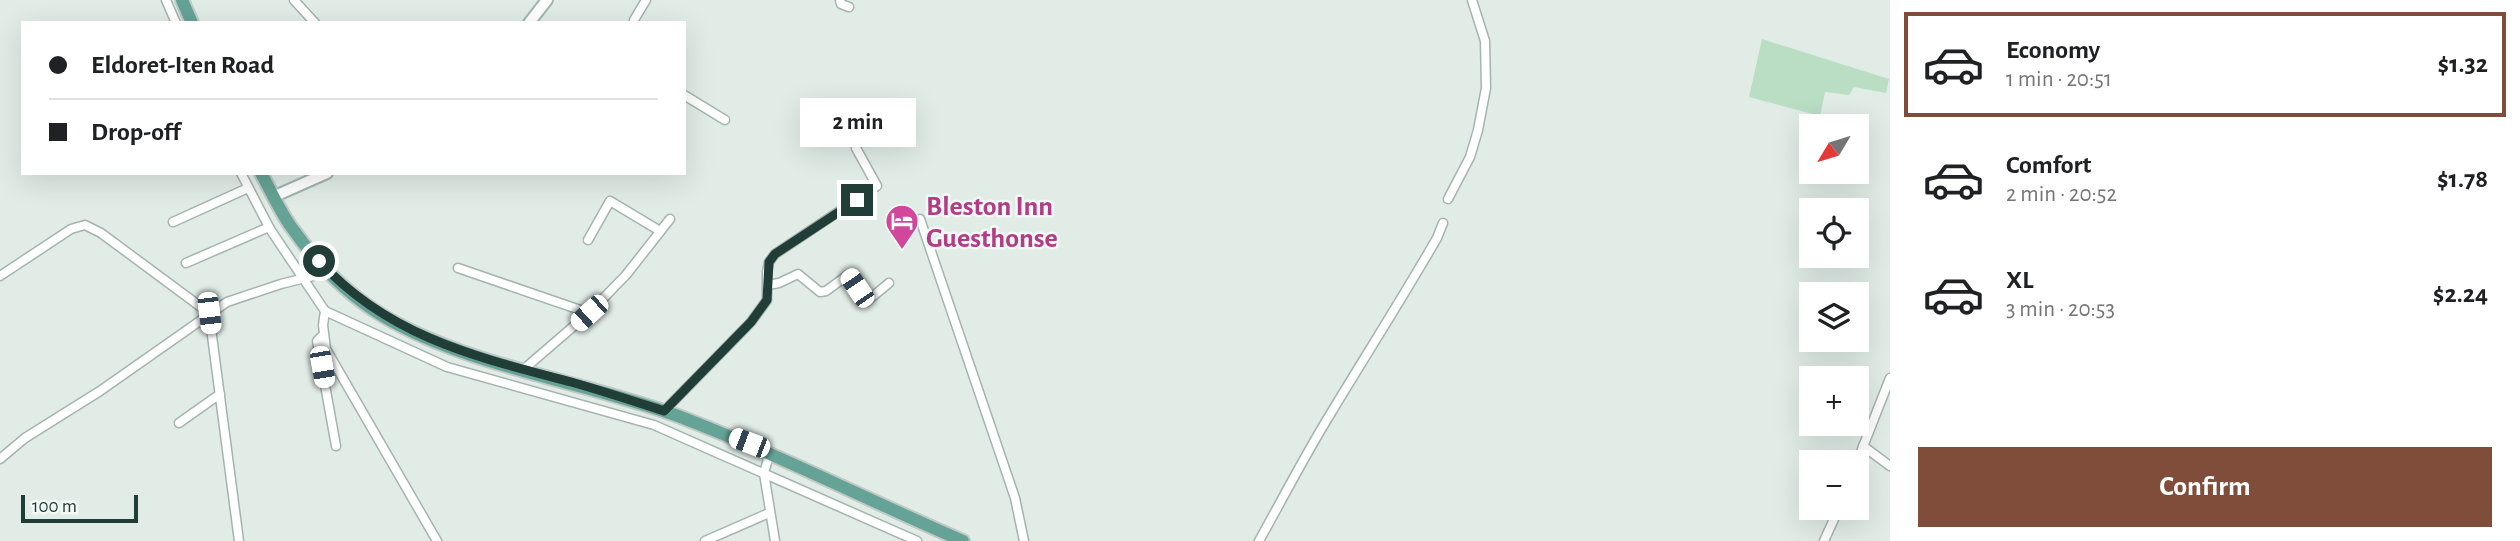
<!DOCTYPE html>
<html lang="en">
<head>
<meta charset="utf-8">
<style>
  :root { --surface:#fff; --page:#f2f2f2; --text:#202124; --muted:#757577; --line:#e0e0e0; --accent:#804d3a }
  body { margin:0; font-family:"Alegreya Sans",sans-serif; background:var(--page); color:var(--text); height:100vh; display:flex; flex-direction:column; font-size:26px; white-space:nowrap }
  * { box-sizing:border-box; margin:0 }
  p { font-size:23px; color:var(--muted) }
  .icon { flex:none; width:38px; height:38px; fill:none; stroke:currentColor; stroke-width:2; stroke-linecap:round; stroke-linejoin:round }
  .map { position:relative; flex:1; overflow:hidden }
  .drawer { display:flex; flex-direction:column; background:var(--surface); width:630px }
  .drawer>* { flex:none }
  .banner { position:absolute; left:21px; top:21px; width:665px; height:154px; border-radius:0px; box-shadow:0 7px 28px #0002; display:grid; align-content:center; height:154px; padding:0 28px; background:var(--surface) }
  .needle { width:46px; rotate:232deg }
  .fabs { position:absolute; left:1799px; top:114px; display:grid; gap:14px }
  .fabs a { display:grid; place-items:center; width:70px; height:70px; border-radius:0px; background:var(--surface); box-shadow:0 7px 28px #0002; font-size:35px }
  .scale { position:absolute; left:21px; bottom:18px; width:117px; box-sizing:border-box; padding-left:7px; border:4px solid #213d37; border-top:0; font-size:19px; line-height:24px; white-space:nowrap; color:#213d37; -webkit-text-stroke:5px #f2f8f5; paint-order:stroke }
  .end { position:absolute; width:32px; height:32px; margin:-16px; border:9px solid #213d37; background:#fff; box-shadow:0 0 0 4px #fff }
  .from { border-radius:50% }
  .bubble { position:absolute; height:49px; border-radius:0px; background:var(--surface); box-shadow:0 7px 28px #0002; font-size:23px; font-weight:700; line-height:49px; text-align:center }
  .car { position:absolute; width:21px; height:42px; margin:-21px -10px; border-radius:9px; box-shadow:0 0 5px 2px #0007; background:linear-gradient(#fff 24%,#345 0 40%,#fff 0 76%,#345 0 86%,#fff 0) }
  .banner b { display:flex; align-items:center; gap:24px; height:66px; font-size:26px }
  .banner b+b { border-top:2px solid var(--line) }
  .banner i { width:18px; height:18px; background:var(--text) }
  ul { padding:12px 0 0; list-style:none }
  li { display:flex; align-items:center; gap:21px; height:105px; margin:0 14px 10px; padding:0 14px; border:4px solid transparent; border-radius:0px }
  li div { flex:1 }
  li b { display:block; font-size:26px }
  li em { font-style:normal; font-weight:700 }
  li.active { border-color:var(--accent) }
  li>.icon { width:63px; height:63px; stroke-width:1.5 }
  .action { display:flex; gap:14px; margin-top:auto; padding:14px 28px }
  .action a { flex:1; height:80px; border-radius:0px; background:var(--accent); color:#fff; font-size:28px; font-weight:700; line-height:80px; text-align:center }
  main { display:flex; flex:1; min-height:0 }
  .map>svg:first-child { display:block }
  .green { fill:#b9dec4 }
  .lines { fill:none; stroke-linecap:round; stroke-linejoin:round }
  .street-casing { stroke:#a4b4af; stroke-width:11 }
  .secondary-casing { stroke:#9fb8b0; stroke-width:14 }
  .primary-casing { stroke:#c1c9c7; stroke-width:16 }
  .street { stroke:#fff; stroke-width:8 }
  .secondary { stroke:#fff; stroke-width:10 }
  .primary { stroke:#64a395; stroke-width:12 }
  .route { stroke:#213d37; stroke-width:9 }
  .labels { text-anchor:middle; stroke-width:5; stroke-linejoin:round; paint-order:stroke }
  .hotel-label { font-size:28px; font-weight:bold; fill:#b23c85; stroke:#f2f8f5; text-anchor:start }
</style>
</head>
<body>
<main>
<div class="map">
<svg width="1890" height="541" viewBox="0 0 1890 541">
  <rect width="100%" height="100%" fill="#e1ece7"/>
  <polygon class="green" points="1762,39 1889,79 1886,93 1854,87 1849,95 1825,92 1820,116 1749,97"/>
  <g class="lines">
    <defs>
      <g id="street">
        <polyline points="166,0 176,23"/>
        <polyline points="294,0 315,23"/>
        <polyline points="840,0 841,4 849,7"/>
        <polyline points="635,23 634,20 646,0"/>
        <polyline points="684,95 725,120"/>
        <polyline points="241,173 270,229 325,311 323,325 326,349 437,541"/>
        <polyline points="1448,199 1470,157 1478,130 1486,88 1485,41 1472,0"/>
        <polyline points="920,219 1015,498 1024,541"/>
        <polyline points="173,222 248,188"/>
        <polyline points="588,240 610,201 660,231"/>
        <polyline points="186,263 269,227"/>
        <polyline points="458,268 589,313"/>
        <polyline points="0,276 71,229 85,225 101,233 209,313 239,541"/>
        <polyline points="768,285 779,283 798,274 820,292 826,291 848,275 866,302 889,283"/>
        <polyline points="325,311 447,367 654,425 917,541"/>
        <polyline points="323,335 317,341 336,446"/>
        <polyline points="524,369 589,313 626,275 670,219"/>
        <polyline points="664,411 751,322 767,300 767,272 769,262 775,254 877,186 856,148"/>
        <polyline points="179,423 220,394"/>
        <polyline points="1863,446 1890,466"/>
        <polyline points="770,452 764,473 775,541"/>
        <polyline points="0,459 25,438 100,391 227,302 281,284 329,272"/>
        <polyline points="1857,462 1890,378"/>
        <polyline points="705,541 769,513"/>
        <path d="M1259,541c24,-43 46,-86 72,-128 35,-58 72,-116 106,-175l6,-15"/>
        <polyline points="1824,541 1839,508"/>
      </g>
      <g id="secondary">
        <polyline points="529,23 547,0"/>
        <polyline points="275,196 327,173"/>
      </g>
      <g id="primary">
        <polyline points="182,0 192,23"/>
        <path d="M261,173c10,18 19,39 31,55 24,34 56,67 91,88 86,51 200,65 295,100 97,37 190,84 285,125"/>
      </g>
    </defs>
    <use href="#street" class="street-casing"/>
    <use href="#secondary" class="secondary-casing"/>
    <use href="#primary" class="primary-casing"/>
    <use href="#street" class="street"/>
    <use href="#secondary" class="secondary"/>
    <use href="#primary" class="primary"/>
  </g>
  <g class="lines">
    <path class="route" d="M319,261c70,76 157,96 252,121 32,9 62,19 93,29l87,-89 16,-22 2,-38 6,-8 82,-54"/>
  </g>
  <defs>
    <symbol id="hotel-pin" viewBox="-11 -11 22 30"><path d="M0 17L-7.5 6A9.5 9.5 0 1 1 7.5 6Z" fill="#d1479c" stroke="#f2f8f5"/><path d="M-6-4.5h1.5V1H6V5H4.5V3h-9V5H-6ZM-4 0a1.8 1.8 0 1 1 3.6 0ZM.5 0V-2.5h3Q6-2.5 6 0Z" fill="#fff"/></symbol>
  </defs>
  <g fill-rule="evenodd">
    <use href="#hotel-pin" x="883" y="202" width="38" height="52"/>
  </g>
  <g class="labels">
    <g class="hotel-label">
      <text x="926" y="215">Bleston Inn<tspan x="926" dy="32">Guesthonse</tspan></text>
    </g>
  </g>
</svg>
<div class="fabs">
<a><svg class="needle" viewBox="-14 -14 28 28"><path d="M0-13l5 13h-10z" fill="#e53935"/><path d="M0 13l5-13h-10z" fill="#757577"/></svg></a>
<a><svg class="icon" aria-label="locate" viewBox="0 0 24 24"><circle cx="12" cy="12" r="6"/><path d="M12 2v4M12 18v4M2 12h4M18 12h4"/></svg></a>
<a><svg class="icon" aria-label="layers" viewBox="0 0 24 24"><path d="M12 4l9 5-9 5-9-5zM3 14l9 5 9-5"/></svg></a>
<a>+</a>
<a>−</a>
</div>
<div class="scale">100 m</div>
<i class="end from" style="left:319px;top:261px"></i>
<i class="end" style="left:857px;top:200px"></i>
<div class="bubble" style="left:800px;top:98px;width:116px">2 min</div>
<i class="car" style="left:857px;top:288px;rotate:326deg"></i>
<i class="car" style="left:209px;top:313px;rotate:173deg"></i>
<i class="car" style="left:589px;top:313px;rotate:228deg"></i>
<i class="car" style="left:322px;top:367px;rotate:170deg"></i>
<i class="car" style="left:749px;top:443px;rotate:291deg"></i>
<div class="banner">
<b><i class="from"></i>Eldoret-Iten Road</b>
<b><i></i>Drop-off</b>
</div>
</div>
<section class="drawer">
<ul>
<li class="active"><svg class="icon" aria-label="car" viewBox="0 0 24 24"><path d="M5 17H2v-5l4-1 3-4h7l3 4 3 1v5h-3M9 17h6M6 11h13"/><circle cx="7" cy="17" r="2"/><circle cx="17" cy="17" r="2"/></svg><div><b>Economy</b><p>1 min · 20:51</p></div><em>$1.32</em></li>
<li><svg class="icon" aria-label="car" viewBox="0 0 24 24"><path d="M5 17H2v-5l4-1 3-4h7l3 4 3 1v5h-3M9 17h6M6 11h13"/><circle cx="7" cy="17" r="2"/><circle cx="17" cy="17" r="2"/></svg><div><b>Comfort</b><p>2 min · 20:52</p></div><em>$1.78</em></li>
<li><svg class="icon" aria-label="car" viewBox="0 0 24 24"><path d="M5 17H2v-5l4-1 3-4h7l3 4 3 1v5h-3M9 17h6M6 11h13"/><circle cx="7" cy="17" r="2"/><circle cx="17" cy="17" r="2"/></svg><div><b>XL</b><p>3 min · 20:53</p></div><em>$2.24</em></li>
</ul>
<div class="action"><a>Confirm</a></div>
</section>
</main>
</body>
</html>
